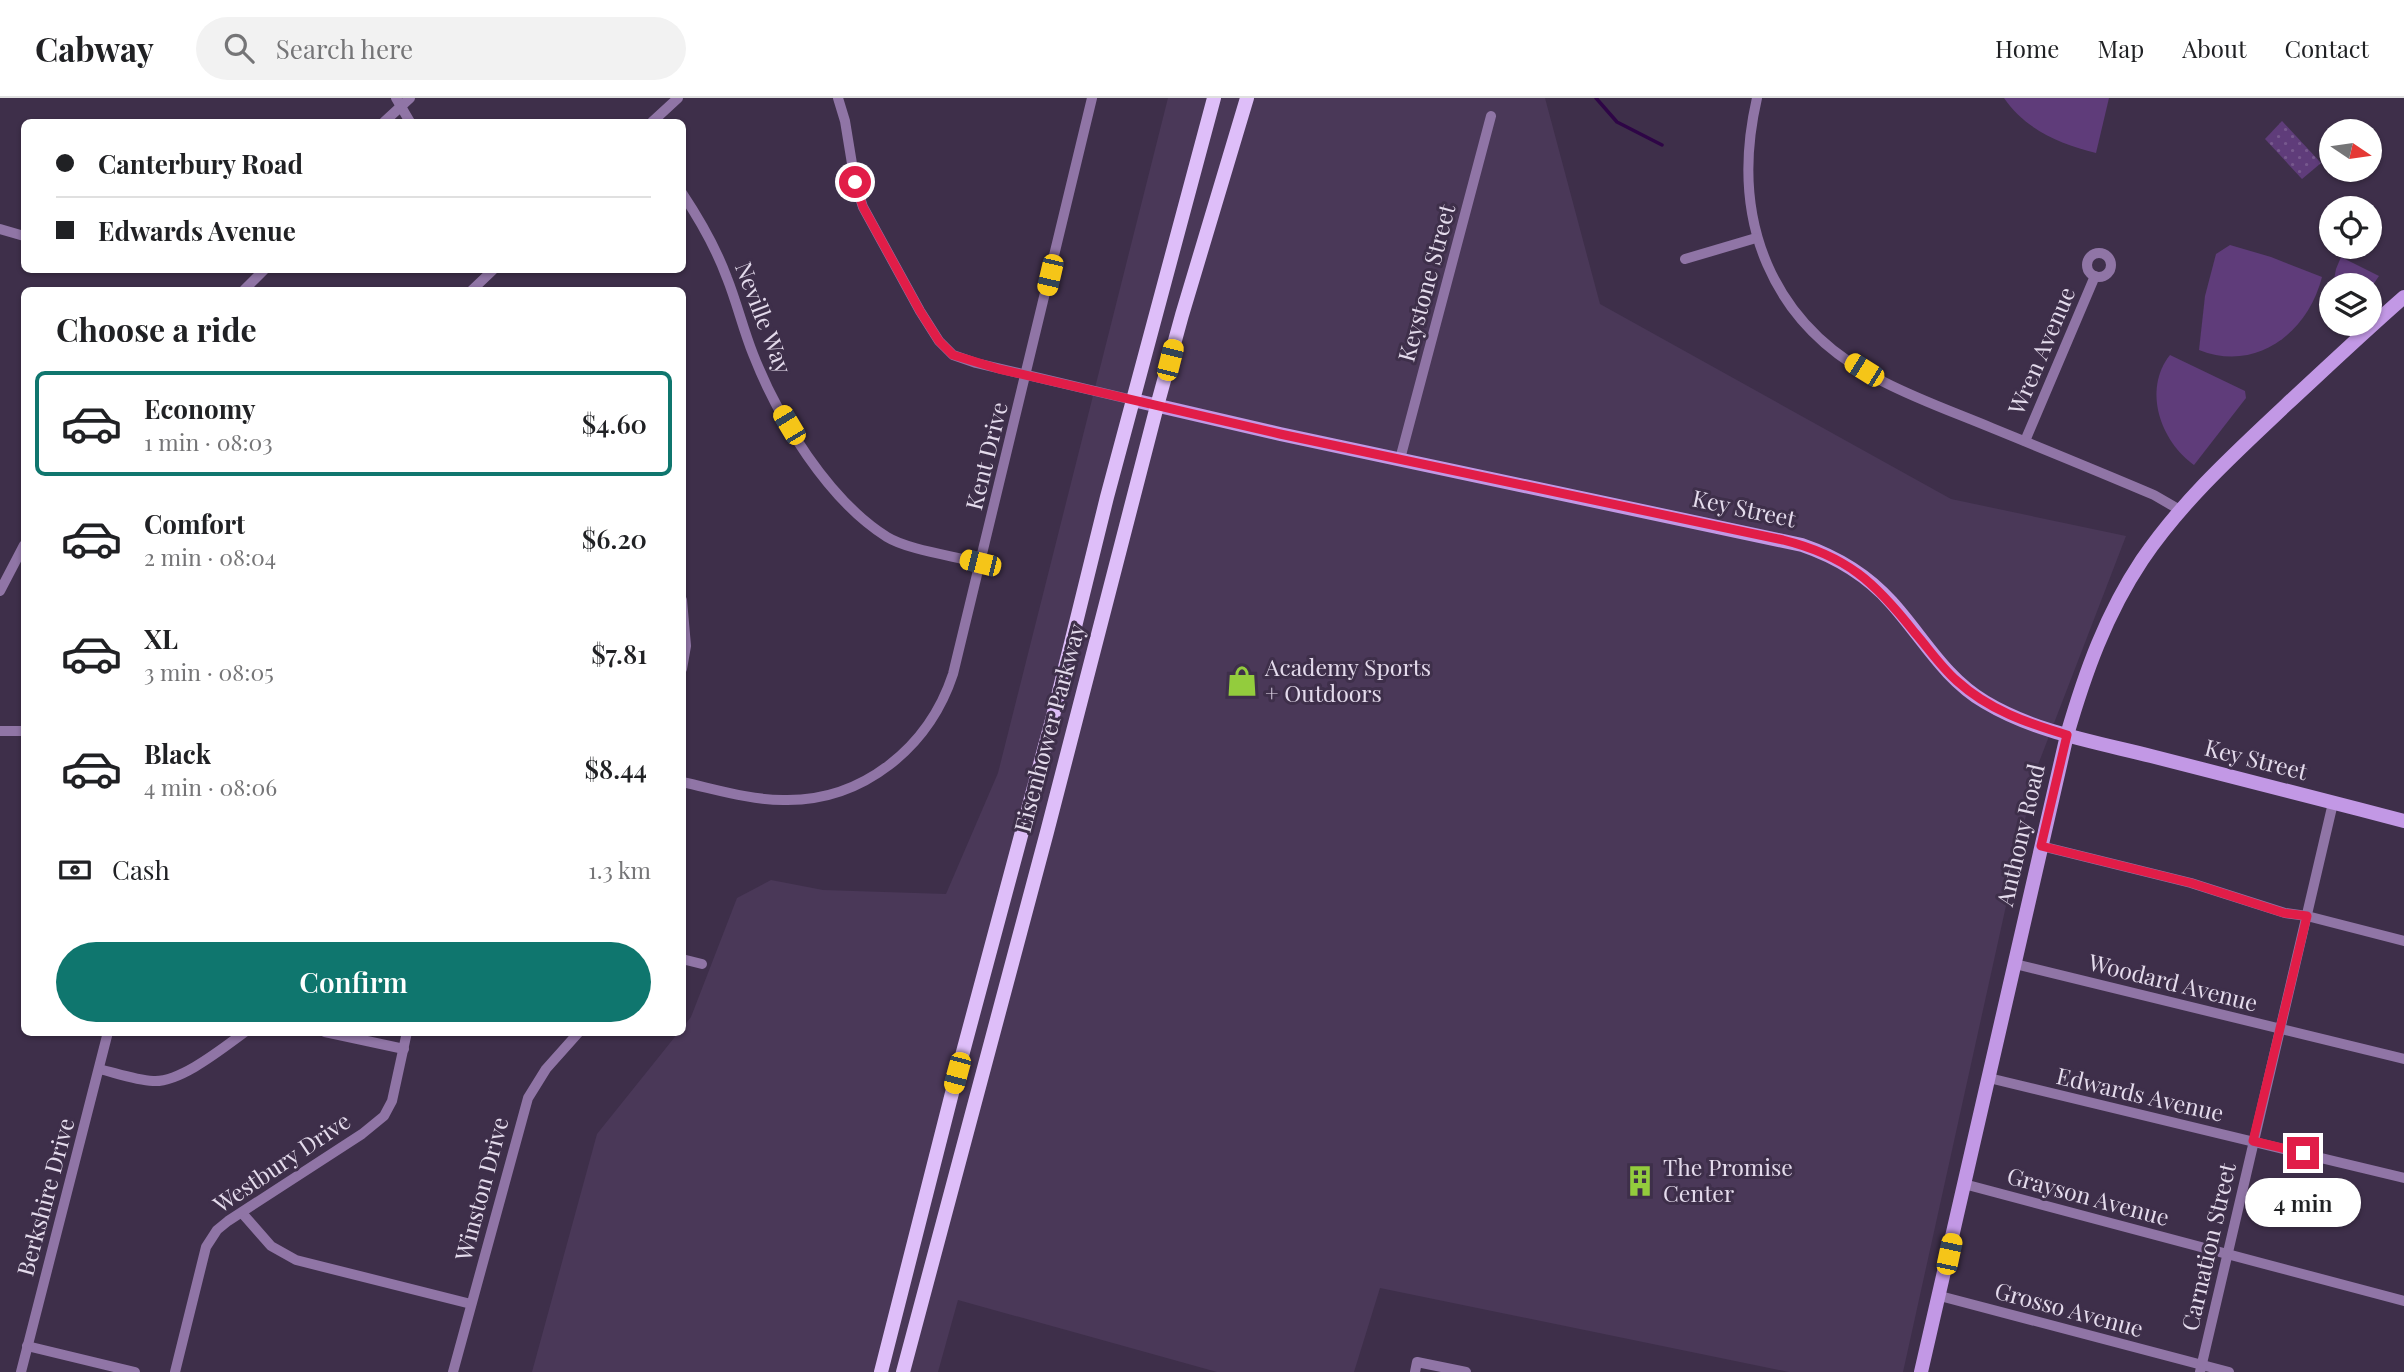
<!DOCTYPE html>
<html lang="en">
<head>
<meta charset="utf-8">
<style>
  :root { --surface:#fff; --page:#f2f2f2; --text:#202124; --muted:#757577; --line:#e0e0e0; --accent:#0f766e }
  body { margin:0; font-family:"Playfair Display",serif; background:var(--page); color:var(--text); height:100vh; display:flex; flex-direction:column; font-size:26px; white-space:nowrap }
  * { box-sizing:border-box; margin:0 }
  p { font-size:23px; color:var(--muted) }
  .icon { flex:none; width:38px; height:38px; fill:none; stroke:currentColor; stroke-width:2; stroke-linecap:round; stroke-linejoin:round }
  .map { position:relative; flex:1; overflow:hidden }
  .panel { position:absolute; left:21px; top:189px; width:665px; height:749px; display:flex; flex-direction:column; background:var(--surface); border-radius:10px; box-shadow:0 2px 5px #0004 }
  .panel>* { flex:none }
  .top-card { position:absolute; left:21px; top:21px; width:665px; height:154px; border-radius:10px; box-shadow:0 2px 5px #0004; display:grid; align-content:center; height:154px; padding:0 35px; background:var(--surface) }
  .needle { width:46px; rotate:103deg }
  .tools { position:absolute; left:2319px; top:21px; display:grid; gap:14px }
  .tools a { display:grid; place-items:center; width:63px; height:63px; border-radius:50%; background:var(--surface); box-shadow:0 2px 5px #0004; font-size:35px }
  .end { position:absolute; width:32px; height:32px; margin:-16px; border:9px solid #e11d48; background:#fff; box-shadow:0 0 0 4px #fff }
  .from { border-radius:50% }
  .bubble { position:absolute; height:49px; border-radius:24px; background:var(--surface); box-shadow:0 2px 5px #0004; font-size:23px; font-weight:600; line-height:49px; text-align:center }
  .car { position:absolute; width:21px; height:42px; margin:-21px -10px; border-radius:9px; box-shadow:0 0 5px 2px #0007; background:linear-gradient(#f5c518 24%,#345 0 40%,#f5c518 0 76%,#345 0 86%,#f5c518 0) }
  .top-card b { display:flex; align-items:center; gap:24px; height:66px; font-size:26px }
  .top-card b+b { border-top:2px solid var(--line) }
  .top-card i { width:18px; height:18px; background:var(--text) }
  ul { padding:0; list-style:none }
  li { display:flex; align-items:center; gap:21px; height:105px; margin:0 14px 10px; padding:0 21px; border:4px solid transparent; border-radius:10px }
  li div { flex:1 }
  li b { display:block; font-size:26px }
  li em { font-style:normal; font-weight:600 }
  li.current { border-color:var(--accent) }
  li>.icon { width:63px; height:63px; stroke-width:1.5 }
  h2 { padding:0 35px; font-size:32px; line-height:84px }
  .pay { display:flex; align-items:center; gap:18px; height:77px; padding:0 35px; font-size:26px }
  .pay p { margin-inline-start:auto }
  .action { display:flex; gap:14px; margin-top:auto; padding:14px 35px }
  .action a { flex:1; height:80px; border-radius:42px; background:var(--accent); color:#fff; font-size:28px; font-weight:600; line-height:80px; text-align:center }
  header { display:flex; align-items:center; gap:42px; box-sizing:border-box; height:98px; padding:0 35px; background:var(--surface); border-bottom:2px solid var(--line) }
  header strong { font-size:33px }
  nav { display:flex; gap:38px; margin-inline-start:auto; font-size:24px }
  .search { width:490px; height:63px; background:var(--page); display:flex; align-items:center; gap:18px; box-sizing:border-box; padding:0 24px; border-radius:38px; color:var(--muted); font-size:26px }
  .map>svg:first-child { display:block }
  .built { fill:#4a3858 }
  .park { fill:url(#park-dots) }
  .pitch { fill:#5f3c7a }
  .lines { fill:none; stroke-linecap:round; stroke-linejoin:round }
  .stream { stroke:#2e0546; stroke-width:3.5 }
  .street { stroke:#9075a6; stroke-width:10 }
  .secondary { stroke:#c298e5; stroke-width:14 }
  .primary { stroke:#debef9; stroke-width:14 }
  .route { stroke:#e11d48; stroke-width:9 }
  .labels { text-anchor:middle; stroke-width:6; stroke-linejoin:round; paint-order:stroke }
  .street-label { font-size:23px; fill:#e4dbec; stroke:#3e2f4a }
  .poi-label { font-size:23px; fill:#e4dbec; stroke:#3e2f4a; text-anchor:start }
</style>
</head>
<body>
<header>
<strong>Cabway</strong>
<div class="search"><svg class="icon" aria-label="search" viewBox="0 0 24 24"><circle cx="10" cy="10" r="6"/><path d="M15 15l6 6"/></svg>Search here</div>
<nav><a>Home</a><a>Map</a><a>About</a><a>Contact</a></nav>
</header>
<div class="map">
<svg width="2404" height="1274" viewBox="0 0 2404 1274">
  <defs>
    <pattern id="park-dots" width="8" height="8" patternUnits="userSpaceOnUse" patternTransform="scale(1.75)"><rect width="8" height="8" fill="#5f3c7a"/><path d="M2 2h.1M6 6h.1" fill="none" stroke="#76588d" stroke-width="1.8" stroke-linecap="round"/></pattern>
  </defs>
  <rect width="100%" height="100%" fill="#3e2f4a"/>
  <polygon class="built" points="1168,0 1545,0 1600,206 1951,401 2126,438 2036,672 1903,1274 1789,1274 1380,1190 1354,1274 1217,1274 958,1202 938,1274 532,1274 597,1036 678,935 682,934 683,929 691,919 737,800 771,782 823,792 946,796 998,675"/>
  <polygon class="park" points="2282,23 2321,65 2302,81 2265,41"/>
  <g class="pitch">
    <path d="M2004,0h105l-13,55c-36,-9 -70,-23 -92,-55z"/>
    <path d="M2230,147l41,12 51,20c-14,55 -65,96 -123,73l6,-54 11,-42z"/>
    <polygon points="2341,159 2379,178 2370,191 2370,187 2333,187 2336,171"/>
    <path d="M2170,257l75,36 1,7 -52,67c-33,-23 -52,-75 -24,-110z"/>
  </g>
  <g class="lines">
    <polyline class="stream" points="1596,0 1617,24 1662,47"/>
    <g class="street">
      <polyline points="396,0 410,24"/>
      <polyline points="838,0 845,23 855,84 863,109 920,213 939,243 953,257 976,265 1133,302"/>
      <path d="M1757,0c-28,121 13,228 127,284 35,18 72,31 108,46 54,22 108,44 162,67l26,15"/>
      <polyline points="384,24 410,0"/>
      <polyline points="652,24 678,0"/>
      <path d="M682,95c18,27 34,55 45,85 10,25 16,51 26,76 25,64 75,146 134,183 21,13 68,19 93,26"/>
      <polyline points="0,131 24,138"/>
      <circle cx="2099" cy="167" r="12"/>
      <polyline points="1685,161 1756,140"/>
      <polyline points="244,192 264,172"/>
      <polyline points="472,192 493,172"/>
      <polyline points="2025,343 2095,178"/>
      <polyline points="1400,361 1491,18"/>
      <polyline points="0,493 24,447"/>
      <polyline points="682,502 686,548 682,571"/>
      <polyline points="0,633 24,633"/>
      <path d="M682,684c33,7 68,18 101,18 80,2 146,-53 170,-126l139,-576"/>
      <polyline points="2041,748 2191,785 2285,815 2307,818 2404,843"/>
      <polyline points="682,861 702,866"/>
      <polyline points="2015,866 2404,961"/>
      <polyline points="325,934 404,951"/>
      <path d="M99,971c17,4 36,11 54,12 27,2 70,-33 92,-49"/>
      <polyline points="1989,980 2404,1080"/>
      <polyline points="1964,1086 2404,1203"/>
      <polyline points="242,1115 271,1148 296,1162 471,1206"/>
      <polyline points="1940,1198 2229,1274"/>
      <polyline points="27,1248 135,1274"/>
      <polyline points="21,1274 108,934"/>
      <polyline points="175,1274 206,1149 217,1132 228,1123 362,1036 384,1018 392,1003 407,934"/>
      <polyline points="453,1274 528,1000 546,971 579,934"/>
      <polyline points="1415,1274 1417,1264 1466,1274"/>
      <polyline points="2200,1274 2333,705"/>
    </g>
    <g class="secondary">
      <path d="M1133,302l147,34 522,111c35,12 64,29 89,57 31,34 53,76 94,100 50,30 110,40 166,54 85,22 169,43 253,65"/>
      <path d="M1921,1274l146,-637c18,-62 39,-121 75,-175 40,-59 93,-107 144,-155 39,-36 78,-73 118,-108"/>
    </g>
    <g class="primary">
      <polyline points="881,1274 952,995 1053,618 1107,399 1214,0"/>
      <polyline points="903,1274 1047,734 1157,308 1182,217 1247,0"/>
    </g>
  </g>
  <g class="lines">
    <path class="route" d="M855,84l8,25 57,104 19,30 14,14 46,14 281,65 503,106c64,16 92,42 132,93 14,16 26,34 42,48 32,29 70,42 110,54l-26,111 150,37 93,30 23,3 -54,225 50,12"/>
  </g>
  <defs>
    <symbol id="shop-bare" viewBox="-9 -9 18 18"><path d="M-5-2.5h2.3a2.7 3.5 0 0 1 5.4 0H5L5.5 6h-11ZM-1.5-2.5h3a1.5 2.3 0 0 0-3 0Z" fill="#93cc3d" stroke="#3e2f4a" stroke-width="2.5" paint-order="stroke"/></symbol>
    <symbol id="building-bare" viewBox="-9 -9 18 18"><path d="M-4-6H4V6H1V3H-1V6H-4ZM-2.5-4.3h1.7v1.8h-1.7ZM.8-4.3h1.7v1.8H.8ZM-2.5-1h1.7V.8h-1.7ZM.8-1h1.7V.8H.8Z" fill="#93cc3d" stroke="#3e2f4a" stroke-width="2.5" paint-order="stroke"/></symbol>
  </defs>
  <g fill-rule="evenodd">
    <use href="#shop-bare" x="1220" y="561" width="44" height="44"/>
    <use href="#building-bare" x="1618" y="1061" width="44" height="44"/>
  </g>
  <g class="labels">
    <g class="street-label">
      <text transform="translate(1427 185) rotate(-75)" y="8">Keystone Street</text>
      <text transform="translate(763 220) rotate(69)" y="8">Neville Way</text>
      <text transform="translate(2042 253) rotate(-67)" y="8">Wren Avenue</text>
      <text transform="translate(987 358) rotate(-76)" y="8">Kent Drive</text>
      <text transform="translate(1744 411) rotate(12)" y="8">Key Street</text>
      <text transform="translate(1050 630) rotate(-75)" y="8">Eisenhower Parkway</text>
      <text transform="translate(2256 662) rotate(14)" y="8">Key Street</text>
      <text transform="translate(2021 737) rotate(-77)" y="8">Anthony Road</text>
      <text transform="translate(2173 885) rotate(14)" y="8">Woodard Avenue</text>
      <text transform="translate(2140 997) rotate(13)" y="8">Edwards Avenue</text>
      <text transform="translate(282 1065) rotate(-34)" y="8">Westbury Drive</text>
      <text transform="translate(482 1091) rotate(-75)" y="8">Winston Drive</text>
      <text transform="translate(46 1099) rotate(-75)" y="8">Berkshire Drive</text>
      <text transform="translate(2088 1099) rotate(15)" y="8">Grayson Avenue</text>
      <text transform="translate(2209 1149) rotate(-77)" y="8">Carnation Street</text>
      <text transform="translate(2069 1212) rotate(15)" y="8">Grosso Avenue</text>
    </g>
    <g class="poi-label">
      <text x="1265" y="578">Academy Sports<tspan x="1265" dy="26">+ Outdoors</tspan></text>
      <text x="1663" y="1078">The Promise<tspan x="1663" dy="26">Center</tspan></text>
    </g>
  </g>
</svg>
<div class="tools">
<a><svg class="needle" viewBox="-14 -14 28 28"><path d="M0-13l5 13h-10z" fill="#e53935"/><path d="M0 13l5-13h-10z" fill="#757577"/></svg></a>
<a><svg class="icon" aria-label="locate" viewBox="0 0 24 24"><circle cx="12" cy="12" r="6"/><path d="M12 2v4M12 18v4M2 12h4M18 12h4"/></svg></a>
<a><svg class="icon" aria-label="layers" viewBox="0 0 24 24"><path d="M12 4l9 5-9 5-9-5zM3 14l9 5 9-5"/></svg></a>
</div>
<i class="end from" style="left:855px;top:84px"></i>
<i class="end" style="left:2303px;top:1055px"></i>
<div class="bubble" style="left:2245px;top:1080px;width:116px">4 min</div>
<i class="car" style="left:1050px;top:177px;rotate:193deg"></i>
<i class="car" style="left:1170px;top:262px;rotate:14deg"></i>
<i class="car" style="left:1864px;top:272px;rotate:302deg"></i>
<i class="car" style="left:789px;top:327px;rotate:329deg"></i>
<i class="car" style="left:980px;top:465px;rotate:284deg"></i>
<i class="car" style="left:957px;top:975px;rotate:195deg"></i>
<i class="car" style="left:1949px;top:1156px;rotate:12deg"></i>
<div class="top-card">
<b><i class="from"></i>Canterbury Road</b>
<b><i></i>Edwards Avenue</b>
</div>
<section class="panel">
<h2>Choose a ride</h2>
<ul>
<li class="current"><svg class="icon" aria-label="car" viewBox="0 0 24 24"><path d="M5 17H2v-5l4-1 3-4h7l3 4 3 1v5h-3M9 17h6M6 11h13"/><circle cx="7" cy="17" r="2"/><circle cx="17" cy="17" r="2"/></svg><div><b>Economy</b><p>1 min · 08:03</p></div><em>$4.60</em></li>
<li><svg class="icon" aria-label="car" viewBox="0 0 24 24"><path d="M5 17H2v-5l4-1 3-4h7l3 4 3 1v5h-3M9 17h6M6 11h13"/><circle cx="7" cy="17" r="2"/><circle cx="17" cy="17" r="2"/></svg><div><b>Comfort</b><p>2 min · 08:04</p></div><em>$6.20</em></li>
<li><svg class="icon" aria-label="car" viewBox="0 0 24 24"><path d="M5 17H2v-5l4-1 3-4h7l3 4 3 1v5h-3M9 17h6M6 11h13"/><circle cx="7" cy="17" r="2"/><circle cx="17" cy="17" r="2"/></svg><div><b>XL</b><p>3 min · 08:05</p></div><em>$7.81</em></li>
<li><svg class="icon" aria-label="car" viewBox="0 0 24 24"><path d="M5 17H2v-5l4-1 3-4h7l3 4 3 1v5h-3M9 17h6M6 11h13"/><circle cx="7" cy="17" r="2"/><circle cx="17" cy="17" r="2"/></svg><div><b>Black</b><p>4 min · 08:06</p></div><em>$8.44</em></li>
</ul>
<div class="pay"><svg class="icon" aria-label="cash" viewBox="0 0 24 24"><path d="M3 7h18v10H3z"/><circle cx="12" cy="12" r="2"/></svg>Cash<p>1.3 km</p></div>
<div class="action"><a>Confirm</a></div>
</section>
</div>
</body>
</html>
